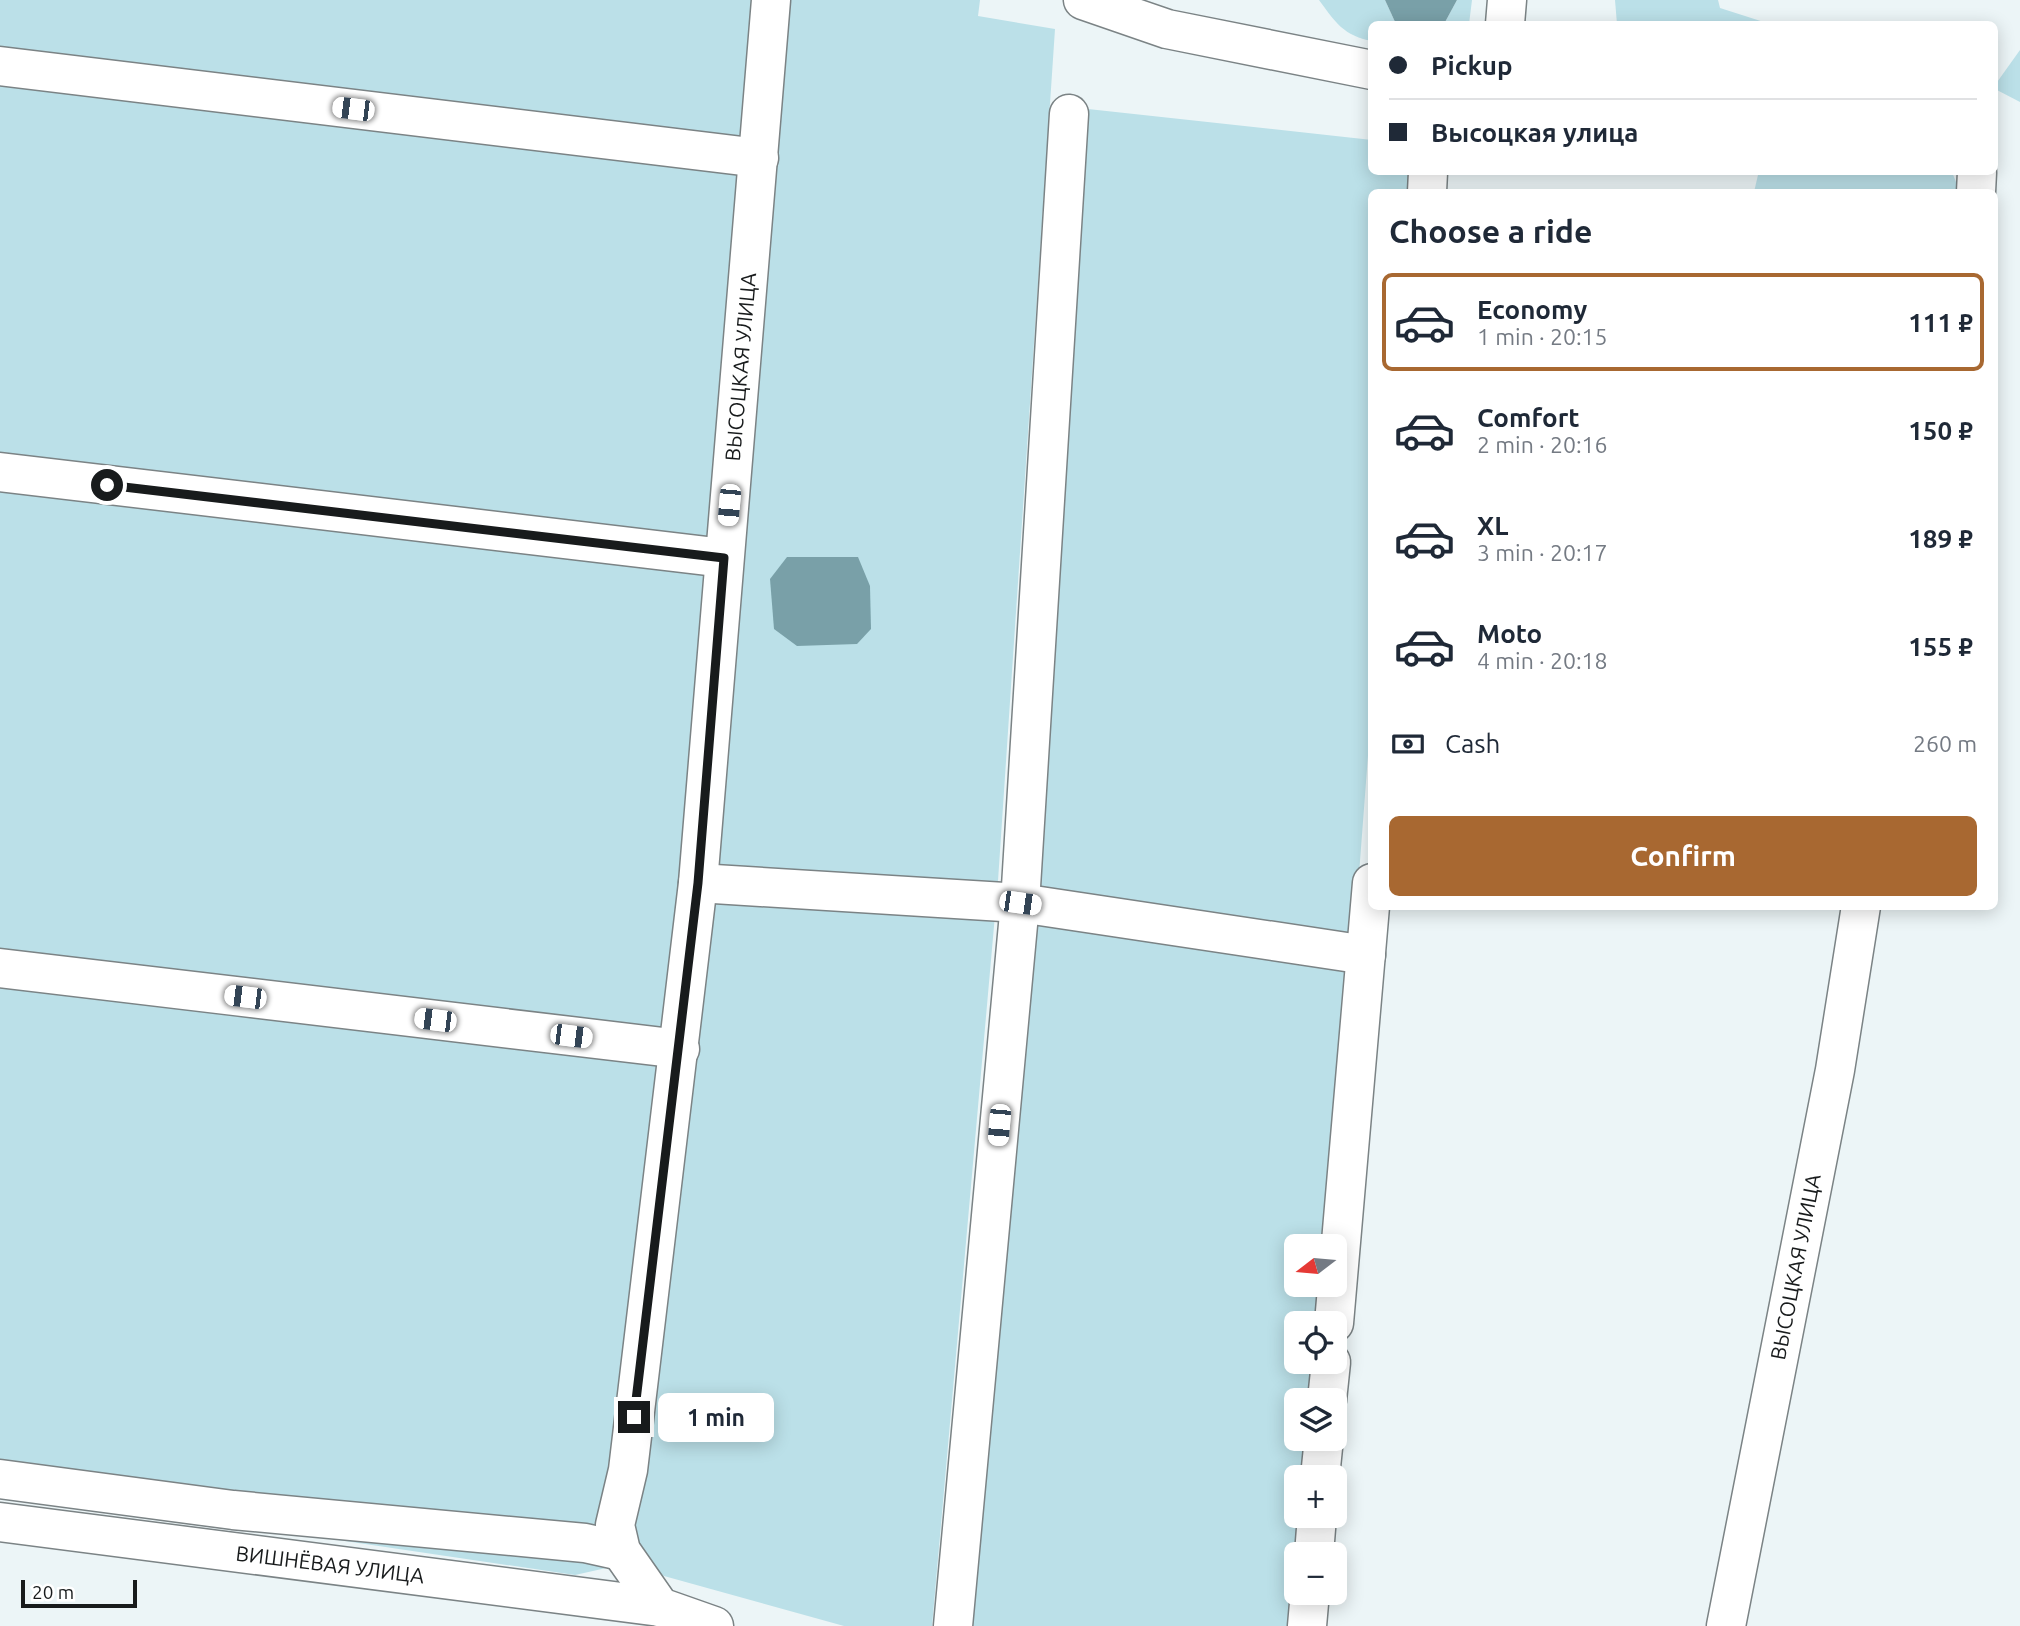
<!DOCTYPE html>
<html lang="en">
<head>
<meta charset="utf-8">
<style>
  :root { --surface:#fff; --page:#f2f2f3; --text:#1f2937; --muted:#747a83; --line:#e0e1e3; --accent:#a86831 }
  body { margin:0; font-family:Ubuntu,sans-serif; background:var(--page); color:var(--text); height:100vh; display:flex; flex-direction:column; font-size:26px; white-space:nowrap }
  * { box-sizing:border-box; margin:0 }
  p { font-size:23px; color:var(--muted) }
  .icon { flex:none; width:38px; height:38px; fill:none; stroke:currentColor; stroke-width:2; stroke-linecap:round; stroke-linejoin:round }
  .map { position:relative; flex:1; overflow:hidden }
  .details { position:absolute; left:1368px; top:189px; width:630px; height:721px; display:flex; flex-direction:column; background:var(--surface); border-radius:10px; box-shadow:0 4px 18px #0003 }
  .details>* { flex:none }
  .banner { position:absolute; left:1368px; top:21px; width:630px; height:154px; border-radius:10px; box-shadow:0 4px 18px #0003; display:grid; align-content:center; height:154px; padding:0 21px; background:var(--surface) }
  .needle { width:46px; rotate:254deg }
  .fabs { position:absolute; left:1284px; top:1234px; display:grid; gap:14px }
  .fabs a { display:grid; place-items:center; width:63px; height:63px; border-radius:10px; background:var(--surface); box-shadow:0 4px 18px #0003; font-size:35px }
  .scale { position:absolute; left:21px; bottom:18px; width:116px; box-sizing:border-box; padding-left:7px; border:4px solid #181b1c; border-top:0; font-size:19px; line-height:24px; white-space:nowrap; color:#181b1c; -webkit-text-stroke:5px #fff; paint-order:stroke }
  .end { position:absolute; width:32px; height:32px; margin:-16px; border:9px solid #181b1c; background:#fff; box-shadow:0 0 0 4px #fff }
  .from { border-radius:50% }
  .bubble { position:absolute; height:49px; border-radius:10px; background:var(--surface); box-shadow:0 4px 18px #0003; font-size:23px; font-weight:700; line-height:49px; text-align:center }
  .car { position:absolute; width:21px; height:42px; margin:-21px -10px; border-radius:9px; box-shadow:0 0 5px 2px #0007; background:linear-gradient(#fff 24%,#345 0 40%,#fff 0 76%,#345 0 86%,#fff 0) }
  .banner b { display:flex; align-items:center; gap:24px; height:66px; font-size:26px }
  .banner b+b { border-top:2px solid var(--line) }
  .banner i { width:18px; height:18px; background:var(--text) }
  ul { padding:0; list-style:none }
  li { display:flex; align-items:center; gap:21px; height:98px; margin:0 14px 10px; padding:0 7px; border:4px solid transparent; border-radius:10px }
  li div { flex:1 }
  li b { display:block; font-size:26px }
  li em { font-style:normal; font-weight:700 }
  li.active { border-color:var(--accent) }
  li>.icon { width:63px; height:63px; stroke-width:1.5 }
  h2 { padding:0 21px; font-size:32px; line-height:84px }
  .pay { display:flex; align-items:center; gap:18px; height:77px; padding:0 21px; font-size:26px }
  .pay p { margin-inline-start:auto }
  .cta { display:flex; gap:14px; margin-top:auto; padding:14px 21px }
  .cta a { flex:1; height:80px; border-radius:10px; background:var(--accent); color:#fff; font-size:28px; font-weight:700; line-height:80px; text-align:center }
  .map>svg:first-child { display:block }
  .green { fill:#bbe0e8 }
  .water { fill:#79a0a8 }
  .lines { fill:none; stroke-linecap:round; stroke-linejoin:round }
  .minor-casing { stroke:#7b8385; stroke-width:41 }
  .minor { stroke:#fff; stroke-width:38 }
  .route { stroke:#181b1c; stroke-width:9 }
  .labels { text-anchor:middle; stroke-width:6; stroke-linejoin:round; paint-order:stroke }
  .street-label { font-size:21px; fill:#181b1c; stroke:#fff }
</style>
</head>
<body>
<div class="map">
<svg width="2020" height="1626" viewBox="0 0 2020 1626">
  <rect width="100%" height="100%" fill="#ecf5f7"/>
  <g class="green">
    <polygon points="0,0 980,0 978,16 1055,29 998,881 932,1626 844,1626 664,1576 633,1562 575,1575 0,1490"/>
    <path d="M1319,0h66l11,24h-24v17c-28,-5 -37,-19 -53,-41z"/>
    <polygon points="1457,0 1472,0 1469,24 1444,24"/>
    <polygon points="1615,0 1718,0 1720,8 1770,24 1617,24"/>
    <polygon points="2020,50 2020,102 1995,89 1995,85"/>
    <polygon points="1088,109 1372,140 1372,172 1412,172 1411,192 1372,192 1372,703 1354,940 1037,887"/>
    <polygon points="1764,172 1952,172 1960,192 1754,192 1758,175"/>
    <polygon points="1029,920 1351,973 1328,1246 1297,1246 1297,1284 1324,1285 1321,1323 1297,1323 1297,1362 1317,1362 1313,1400 1297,1400 1297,1438 1309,1439 1306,1477 1297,1477 1297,1516 1302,1516 1291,1626 971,1626"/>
  </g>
  <g class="water">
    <polygon points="1385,0 1457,0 1444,24 1396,24"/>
    <polygon points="787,557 858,557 870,586 871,629 857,644 797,646 774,629 770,579"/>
  </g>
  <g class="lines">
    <defs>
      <g id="minor">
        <polyline points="1083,0 1167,29 1372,70"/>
        <polyline points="1505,24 1507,0"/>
        <polyline points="0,66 759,158"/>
        <polyline points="1427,192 1428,172"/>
        <polyline points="1976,192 1977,172"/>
        <polyline points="0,472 724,558"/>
        <polyline points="698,883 1020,903 1366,955"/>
        <polyline points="0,968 680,1049"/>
        <polyline points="1334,1323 1372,883"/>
        <polyline points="1327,1400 1331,1362"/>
        <polyline points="1320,1477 1324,1438"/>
        <polyline points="0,1479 233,1510 585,1543 621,1551"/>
        <polyline points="0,1522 660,1607"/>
        <polyline points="1314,1554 1317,1516"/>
        <polyline points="714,1626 660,1607 621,1551 615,1525 628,1470 698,883 771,0"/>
        <polyline points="953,1626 1020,903 1069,114"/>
        <polyline points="1307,1626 1310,1592"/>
        <polyline points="1726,1626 1835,1070 1861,906"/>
      </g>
    </defs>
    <use href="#minor" class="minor-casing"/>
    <use href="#minor" class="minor"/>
  </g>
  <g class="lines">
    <polyline class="route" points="107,485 724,558 698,883 634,1417"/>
  </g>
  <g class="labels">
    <g class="street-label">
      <text transform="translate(741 367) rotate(-85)" y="7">ВЫСОЦКАЯ УЛИЦА</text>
      <text transform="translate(1796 1267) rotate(-79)" y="7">ВЫСОЦКАЯ УЛИЦА</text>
      <text transform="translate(330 1565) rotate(7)" y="7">ВИШНЁВАЯ УЛИЦА</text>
    </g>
  </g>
</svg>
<div class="fabs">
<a><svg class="needle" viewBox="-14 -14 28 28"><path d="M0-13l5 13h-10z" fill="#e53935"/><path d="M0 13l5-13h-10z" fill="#747a83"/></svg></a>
<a><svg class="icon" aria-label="locate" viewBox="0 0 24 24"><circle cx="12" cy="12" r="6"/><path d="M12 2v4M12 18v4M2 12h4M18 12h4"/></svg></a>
<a><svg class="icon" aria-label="layers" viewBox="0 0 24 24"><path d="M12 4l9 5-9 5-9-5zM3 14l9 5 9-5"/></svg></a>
<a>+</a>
<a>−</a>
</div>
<div class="scale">20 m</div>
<i class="end from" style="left:107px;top:485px"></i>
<i class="end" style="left:634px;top:1417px"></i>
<div class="bubble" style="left:658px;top:1393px;width:116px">1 min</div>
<i class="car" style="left:353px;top:109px;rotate:277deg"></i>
<i class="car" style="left:729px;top:505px;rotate:185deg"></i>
<i class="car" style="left:1020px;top:903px;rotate:98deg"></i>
<i class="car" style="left:245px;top:997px;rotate:277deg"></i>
<i class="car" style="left:435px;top:1020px;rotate:277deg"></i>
<i class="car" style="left:571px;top:1036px;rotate:97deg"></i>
<i class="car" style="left:999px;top:1125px;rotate:185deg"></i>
<div class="banner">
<b><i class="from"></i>Pickup</b>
<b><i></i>Высоцкая улица</b>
</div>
<section class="details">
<h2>Choose a ride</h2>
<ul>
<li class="active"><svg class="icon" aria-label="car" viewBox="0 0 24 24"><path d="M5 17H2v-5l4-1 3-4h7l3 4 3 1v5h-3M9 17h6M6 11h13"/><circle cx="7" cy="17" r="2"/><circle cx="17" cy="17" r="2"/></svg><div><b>Economy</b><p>1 min · 20:15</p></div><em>111 ₽</em></li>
<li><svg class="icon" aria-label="car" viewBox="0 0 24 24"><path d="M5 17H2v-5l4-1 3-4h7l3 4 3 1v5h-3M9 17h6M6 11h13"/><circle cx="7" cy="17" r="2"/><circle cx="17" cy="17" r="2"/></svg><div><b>Comfort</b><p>2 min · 20:16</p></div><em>150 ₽</em></li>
<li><svg class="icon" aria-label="car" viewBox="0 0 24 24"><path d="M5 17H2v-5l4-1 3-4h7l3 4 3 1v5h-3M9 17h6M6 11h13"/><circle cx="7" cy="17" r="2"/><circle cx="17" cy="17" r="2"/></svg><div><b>XL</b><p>3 min · 20:17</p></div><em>189 ₽</em></li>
<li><svg class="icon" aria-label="car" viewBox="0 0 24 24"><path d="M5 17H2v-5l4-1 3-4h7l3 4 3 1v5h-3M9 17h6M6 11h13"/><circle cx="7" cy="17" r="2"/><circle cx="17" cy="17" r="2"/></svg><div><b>Moto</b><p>4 min · 20:18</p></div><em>155 ₽</em></li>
</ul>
<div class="pay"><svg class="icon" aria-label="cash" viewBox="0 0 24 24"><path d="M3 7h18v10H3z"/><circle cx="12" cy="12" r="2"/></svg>Cash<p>260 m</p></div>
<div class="cta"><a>Confirm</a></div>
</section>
</div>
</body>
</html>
